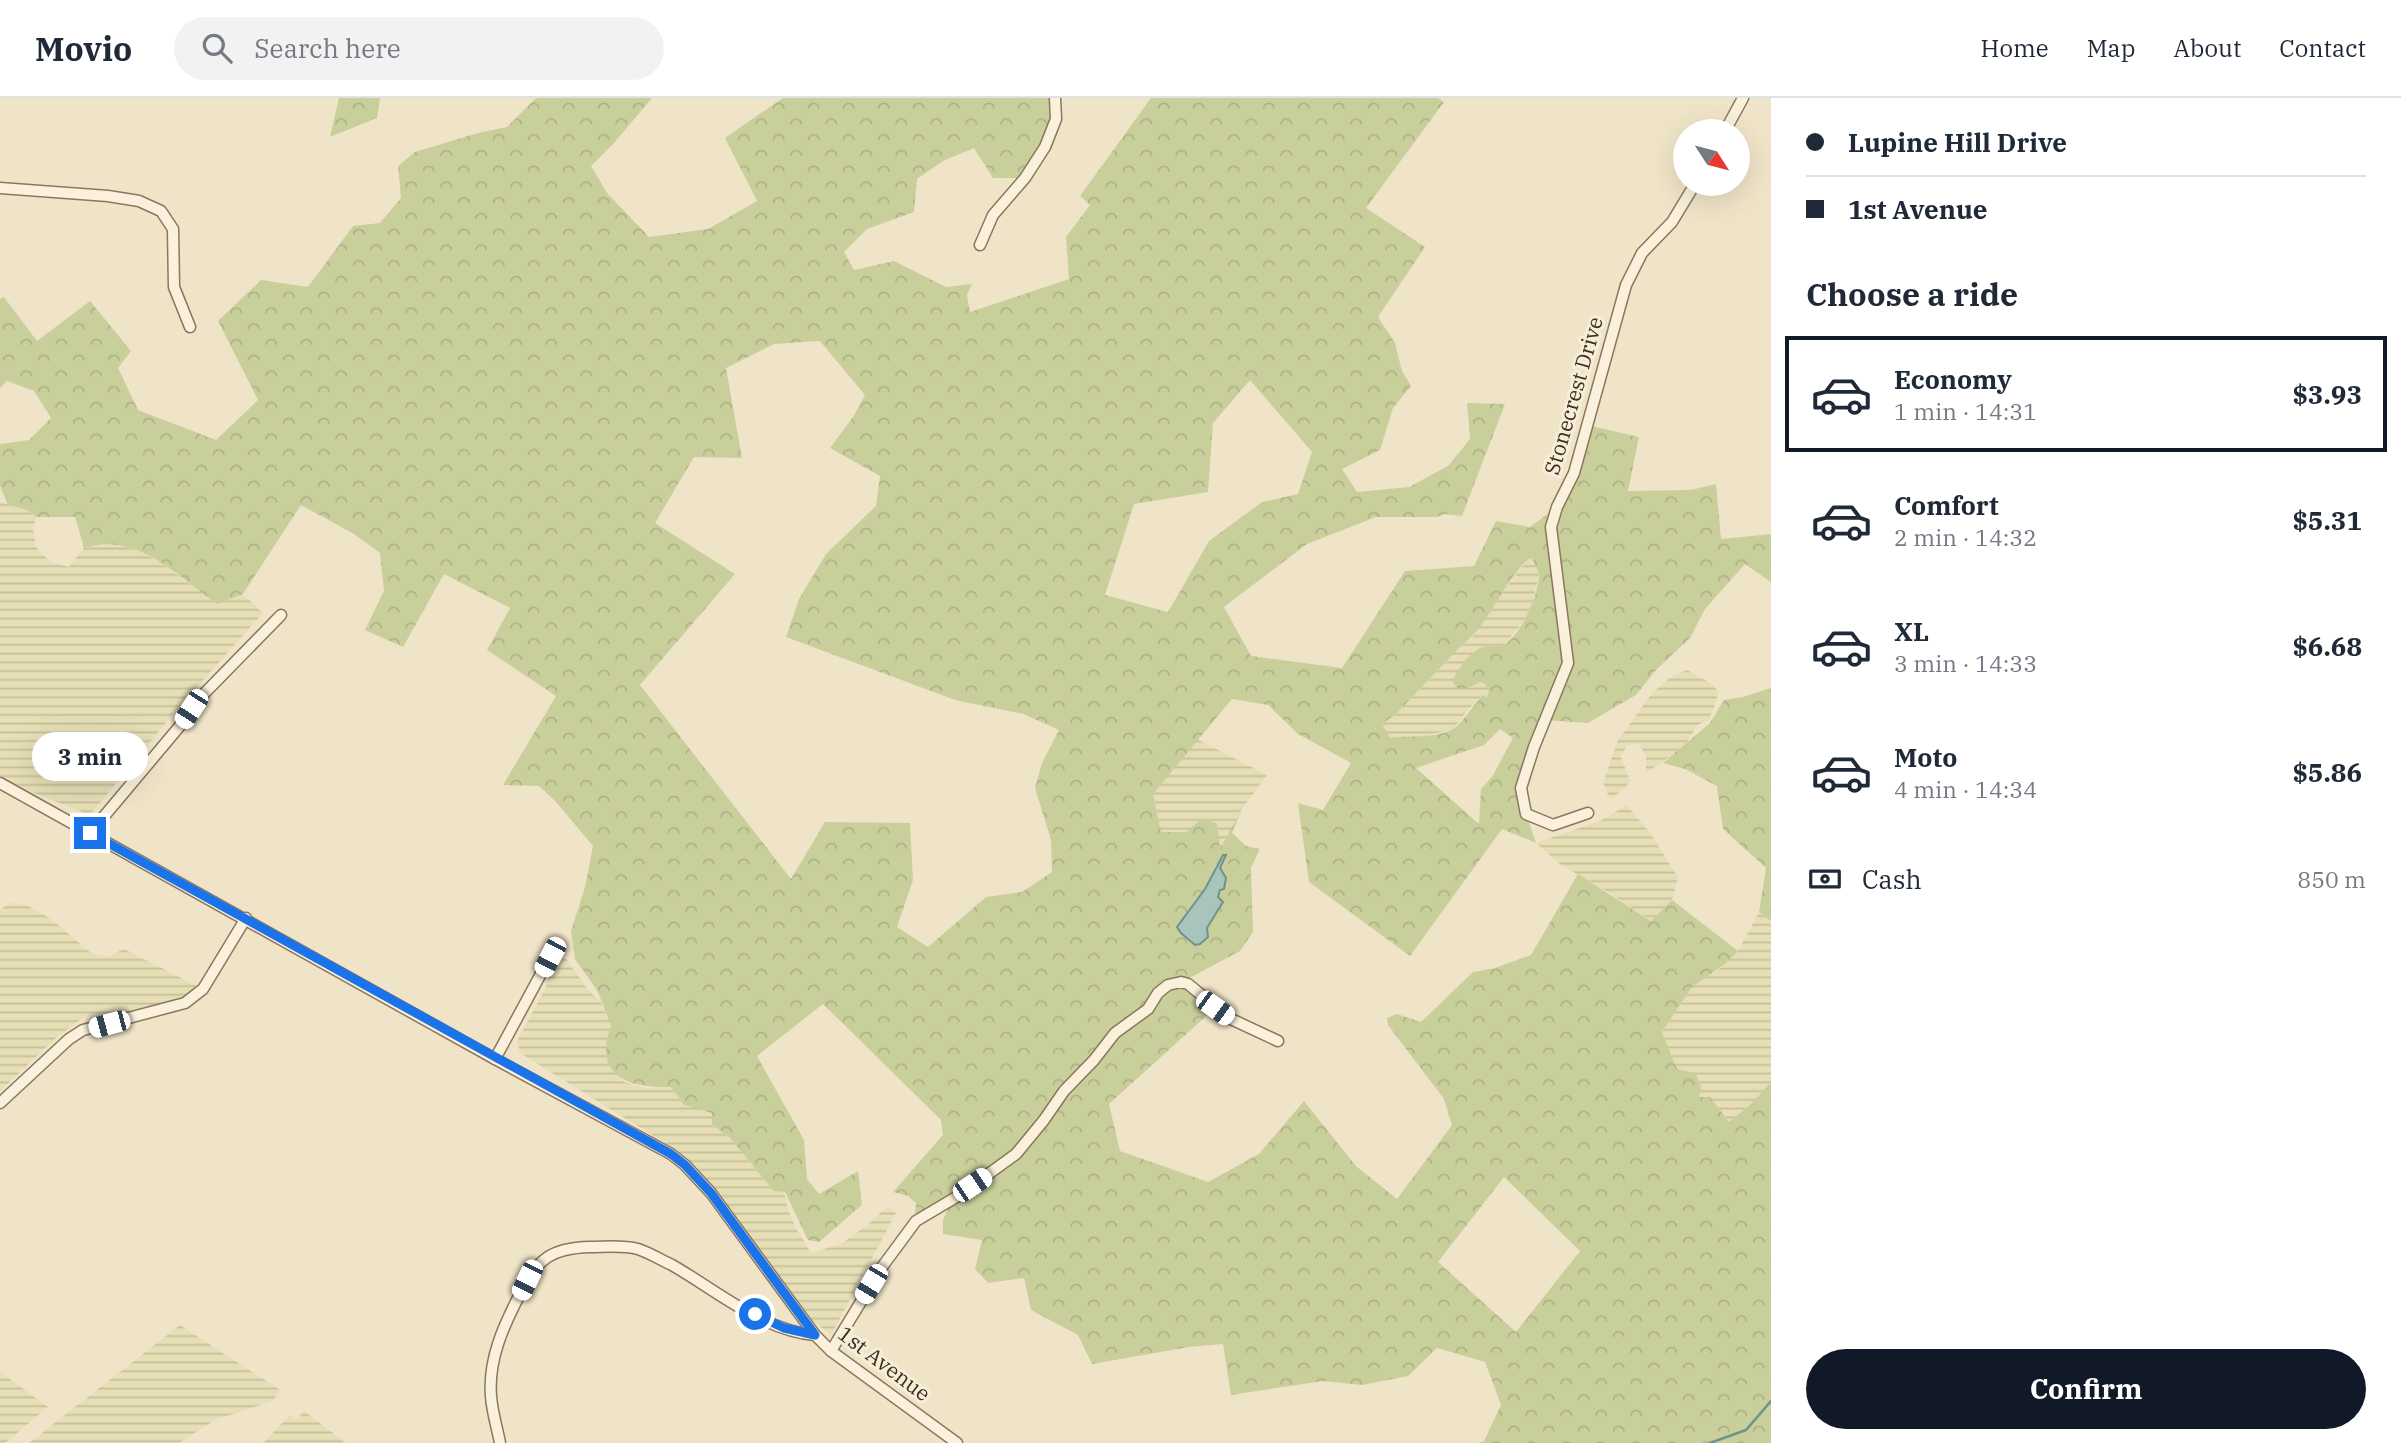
<!DOCTYPE html>
<html lang="en">
<head>
<meta charset="utf-8">
<style>
  :root { --surface:#fff; --page:#f2f2f3; --text:#1f2937; --muted:#747a83; --line:#e0e1e3; --accent:#111827 }
  body { margin:0; font-family:"IBM Plex Serif",serif; background:var(--page); color:var(--text); height:100vh; display:flex; flex-direction:column; font-size:26px; white-space:nowrap }
  * { box-sizing:border-box; margin:0 }
  p { font-size:23px; color:var(--muted) }
  .icon { flex:none; width:38px; height:38px; fill:none; stroke:currentColor; stroke-width:2; stroke-linecap:round; stroke-linejoin:round }
  .map { position:relative; flex:1; overflow:hidden }
  .side { display:flex; flex-direction:column; background:var(--surface); width:630px }
  .side>* { flex:none }
  .banner { display:grid; align-content:center; height:154px; padding:0 35px; background:var(--surface) }
  .needle { width:46px; rotate:126deg }
  .tools { position:absolute; left:1673px; top:21px; display:grid; gap:14px }
  .tools a { display:grid; place-items:center; width:77px; height:77px; border-radius:50%; background:var(--surface); box-shadow:0 7px 28px #0002; font-size:35px }
  .end { position:absolute; width:32px; height:32px; margin:-16px; border:9px solid #1a73e8; background:#fff; box-shadow:0 0 0 4px #fff }
  .from { border-radius:50% }
  .bubble { position:absolute; height:49px; border-radius:24px; background:var(--surface); box-shadow:0 7px 28px #0002; font-size:23px; font-weight:800; line-height:49px; text-align:center }
  .car { position:absolute; width:21px; height:42px; margin:-21px -10px; border-radius:9px; box-shadow:0 0 5px 2px #0007; background:linear-gradient(#fff 24%,#345 0 40%,#fff 0 76%,#345 0 86%,#fff 0) }
  .banner b { display:flex; align-items:center; gap:24px; height:66px; font-size:26px }
  .banner b+b { border-top:2px solid var(--line) }
  .banner i { width:18px; height:18px; background:var(--text) }
  ul { padding:0; list-style:none }
  li { display:flex; align-items:center; gap:21px; height:116px; margin:0 14px 10px; padding:0 21px; border:4px solid transparent; border-radius:0px }
  li div { flex:1 }
  li b { display:block; font-size:26px }
  li em { font-style:normal; font-weight:800 }
  li.active { border-color:var(--accent) }
  li>.icon { width:63px; height:63px; stroke-width:1.5 }
  h2 { padding:0 35px; font-size:32px; line-height:84px }
  .pay { display:flex; align-items:center; gap:18px; height:77px; padding:0 35px; font-size:26px }
  .pay p { margin-inline-start:auto }
  .button { display:flex; gap:14px; margin-top:auto; padding:14px 35px }
  .button a { flex:1; height:80px; border-radius:42px; background:var(--accent); color:#fff; font-size:28px; font-weight:800; line-height:80px; text-align:center }
  header { display:flex; align-items:center; gap:42px; box-sizing:border-box; height:98px; padding:0 35px; background:var(--surface); border-bottom:2px solid var(--line) }
  header strong { font-size:33px }
  nav { display:flex; gap:38px; margin-inline-start:auto; font-size:24px }
  .search { width:490px; height:63px; background:var(--page); display:flex; align-items:center; gap:18px; box-sizing:border-box; padding:0 24px; border-radius:38px; color:var(--muted); font-size:26px }
  main { display:flex; flex:1; min-height:0 }
  .map>svg:first-child { display:block }
  .farmland { fill:url(#farmland-rules) }
  .forest { fill:url(#forest-crowns); fill-rule:evenodd }
  .water { fill:#a9c4bc; stroke:#6f938a; stroke-width:2 }
  .lines { fill:none; stroke-linecap:round; stroke-linejoin:round }
  .stream { stroke:#6f938a; stroke-width:2.5 }
  .minor-casing { stroke:#8d765c; stroke-width:13 }
  .minor { stroke:#faf1dc; stroke-width:10 }
  .route { stroke:#1a73e8; stroke-width:9 }
  .labels { text-anchor:middle; stroke-width:6; stroke-linejoin:round; paint-order:stroke }
  .street-label { font-size:21px; fill:#3d2e20; stroke:#f7eed8 }
</style>
</head>
<body>
<header>
<strong>Movio</strong>
<div class="search"><svg class="icon" aria-label="search" viewBox="0 0 24 24"><circle cx="10" cy="10" r="6"/><path d="M15 15l6 6"/></svg>Search here</div>
<nav><a>Home</a><a>Map</a><a>About</a><a>Contact</a></nav>
</header>
<main>
<div class="map">
<svg width="1771" height="1345" viewBox="0 0 1771 1345">
  <defs>
    <pattern id="farmland-rules" width="6" height="5" patternUnits="userSpaceOnUse" patternTransform="scale(1.75)"><rect width="6" height="5" fill="#e6deb5"/><path d="M0 2.5h6" fill="none" stroke="#c6bf9b"/></pattern>
    <pattern id="forest-crowns" width="20" height="18" patternUnits="userSpaceOnUse" patternTransform="scale(1.75)"><rect width="20" height="18" fill="#c9cf9b"/><path d="M2 6a3 3 0 1 1 6 0M12 15a3 3 0 1 1 6 0" fill="none" stroke="#aeb285"/></pattern>
  </defs>
  <rect width="100%" height="100%" fill="#f0e4c8"/>
  <g class="farmland">
    <polygon points="0,404 27,412 36,419 33,431 36,449 50,464 69,469 84,450 116,446 133,451 157,462 218,506 243,496 263,515 173,616 90,717 34,695 0,678"/>
    <polygon points="1532,457 1539,475 1532,508 1524,523 1504,547 1476,552 1466,564 1468,590 1480,584 1485,586 1489,594 1487,599 1483,597 1472,607 1453,631 1429,637 1390,641 1381,626 1396,616 1460,549 1471,541 1501,495"/>
    <polygon points="1687,572 1712,586 1719,594 1709,622 1697,627 1685,648 1646,675 1646,657 1638,646 1627,647 1621,659 1630,683 1624,691 1610,701 1603,685 1618,642 1653,594 1671,579"/>
    <polygon points="1197,641 1267,677 1242,711 1220,752 1186,734 1161,734 1153,696"/>
    <polygon points="1627,707 1650,735 1678,779 1672,802 1660,814 1725,866 1738,853 1759,814 1771,823 1771,984 1751,1006 1729,1024 1710,999 1699,999 1677,971 1662,934 1692,889 1722,869 1600,789 1561,767 1536,745 1600,723"/>
    <polygon points="10,805 24,806 51,821 91,855 107,859 124,851 197,888 189,898 125,915 85,918 57,939 0,993 0,812"/>
    <polygon points="565,859 588,892 601,904 611,927 607,961 614,972 624,984 647,990 671,989 684,1006 712,1015 712,1026 730,1040 774,1093 784,1094 789,1114 796,1130 811,1155 841,1146 866,1128 888,1108 896,1115 831,1237 808,1219 696,1069 678,1053 520,955 517,943 545,891 548,880 556,866"/>
    <polygon points="180,1227 280,1292 273,1303 215,1322 179,1345 29,1345"/>
    <polygon points="0,1274 48,1309 5,1345 0,1345"/>
    <polygon points="304,1313 346,1345 263,1345 290,1317 295,1322"/>
  </g>
  <g class="forest">
    <polygon points="339,0 380,0 377,20 330,39"/>
    <path d="M536,0h116l-38,45 -23,23 16,27 42,44 59,-8 49,-28 -32,-63 58,-40h272l1,21 -31,59h-32l-19,-30 -31,13 -26,18 -3,33 -47,17 -23,23 10,18 40,-9 52,26 26,-3 -5,11 3,17 99,-33 -3,-42 24,-32 -10,-9 71,-98h287l6,4 -78,106 59,39 -47,70 17,26 7,28 9,15 -18,22 -13,42 -38,19 15,23 52,-5 39,-21 22,-27 -3,-36 38,1 -43,112 -17,-2 -8,3h-61l-69,27 -83,63 27,49 91,12 63,-97 69,-5 22,-45 34,6 27,-20 30,-82 52,12 -11,54 63,-1 25,-6 5,55 50,-5v48l-26,-18 -40,45 -15,29 -35,33 -19,24 -48,28 -43,-3 -24,68 5,26 10,29 -34,-14 -92,127 -101,-74 -11,-79 25,7 28,-47 -53,-29 -30,-29 -36,-6 -79,95 8,38h25l17,-14 14,6 3,25 22,-40 -10,24 14,13 14,3 -9,19 2,64 -13,19 -58,31 33,26 -106,96 11,47 88,31 51,-28 45,-53 52,65 41,33 55,-74 -8,-26 -56,-74 -1,-7 10,-4 24,8 52,-50 22,-4 36,-13 47,-81 73,47 21,-21 66,51 -13,13 -33,23 -30,45 15,37 18,4 6,13 -2,11h11l19,25 22,-18 20,-22v361h-293l6,-2 17,-36 -16,-43 -48,-14 -29,28 -46,9 -39,-4 -92,14 -8,-51 -34,3 -97,17 -14,-29 -47,-25 -7,-32 -36,5 -13,-14 7,-29 -39,-6v-14l11,-24 -39,20 1,-13 -8,-7 -15,-4 50,-57 -2,-15 -118,-116 -66,52 47,84 3,39 12,15 39,-23 4,34 -43,37 -11,-2 -23,-48 -11,-1 -44,-53 -18,-14v-11l-28,-8 -13,-18c-44,1 -78,-11 -60,-62l-14,-35 -22,-31 -4,-28 14,-44 8,-41 -37,-44 -17,-16 -36,-1 53,-89 -69,-46 23,-42 -66,-34 -41,73 -38,-17 19,-39 -4,-38 -26,-19 -53,-29 -58,89 -25,10c-32,-21 -61,-53 -101,-59 -10,-2 -22,1 -33,3l-9,-31h-39l-9,-7 -19,-5 -8,-19v-42l29,-4 22,-22 -17,-27 -27,-10 -7,7v-89l4,-2 33,44 53,-40 41,50 -13,17 20,42 78,30 42,-40 -40,-79 43,-41 47,7 45,-61 27,-3 21,-25 -3,-32 17,-14 63,-19 29,-6zM820,243l45,54 -12,22 -23,31 50,28 -4,30 -50,48 -27,45 -13,38 169,63 68,14 36,16 -17,33 -7,25 16,52 1,32 -30,20 -36,5 -58,50 -31,-20 16,-47 -3,-57 -85,-1 -34,57 -151,-194 95,-111 -80,-51 39,-66 48,1 -16,-90 48,-24zM1250,282l62,72 -14,42 -36,8 -53,39 -41,71 -63,-17 29,-91 74,-12 5,-69zM1532,458c1,7 7,13 7,20 -1,20 -17,57 -34,68 -7,4 -14,1 -21,3 -12,2 -25,21 -30,31l-1,4 4,6h11l12,-6 5,2 4,8 -2,5 -4,-2c-9,9 -22,30 -30,34 -18,10 -44,6 -63,9l-8,-14 14,-10 64,-67c31,-23 42,-66 72,-91zM1500,631l13,9 -21,39 -11,12 -2,35 -63,-56 68,-23zM1226,758l-6,12 4,6 -6,23 5,5 -16,26 1,9 -5,5 -21,-21 23,-32 11,-24zM1504,1079l76,74 -64,81 -78,-70z"/>
    <polygon points="1771,590 1771,823 1759,814 1766,770 1723,731 1717,688 1685,671 1663,665 1710,625 1724,602 1743,599"/>
  </g>
  <polygon class="water" points="1223,757 1226,757 1220,770 1226,780 1224,791 1220,792 1218,799 1223,804 1207,830 1208,839 1200,846 1195,847 1181,835 1177,829 1205,791"/>
  <g class="lines">
    <polyline class="stream" points="1710,1345 1746,1332 1771,1303"/>
    <defs>
      <g id="minor">
        <polyline points="1725,33 1743,0"/>
        <polyline points="0,90 108,98 139,103 161,113 173,131 174,189 190,229"/>
        <polyline points="980,147 993,117 1025,80 1045,49 1056,21 1055,0"/>
        <polyline points="0,685 495,961 671,1056 685,1067 711,1095 815,1237 831,1253 957,1345"/>
        <polyline points="1588,715 1553,727 1526,716 1521,690 1534,649 1568,565 1551,429 1557,409 1574,375 1626,187 1642,155 1672,124 1695,86"/>
        <polyline points="90,735 179,629 193,607 281,517"/>
        <polyline points="495,961 550,859"/>
        <polyline points="0,1005 69,941 83,932 185,905 203,891 246,820"/>
        <polyline points="831,1253 882,1169 916,1123 958,1098 1016,1056 1044,1022 1064,993 1094,962 1115,935 1148,911 1158,895 1168,887 1181,884 1188,886 1231,921 1278,943"/>
        <path d="M500,1345c-3,-16 -8,-31 -9,-47 -3,-37 13,-71 29,-102 17,-35 31,-46 70,-47 16,0 33,-2 48,2 12,4 23,11 34,16 44,25 91,66 143,70"/>
      </g>
    </defs>
    <use href="#minor" class="minor-casing"/>
    <use href="#minor" class="minor"/>
  </g>
  <g class="lines">
    <polyline class="route" points="90,735 671,1056 685,1067 711,1095 815,1237 784,1230 755,1216"/>
  </g>
  <g class="labels">
    <g class="street-label">
      <text transform="translate(1574 298) rotate(-74)" y="7">Stonecrest Drive</text>
      <text transform="translate(884 1266) rotate(37)" y="7">1st Avenue</text>
    </g>
  </g>
</svg>
<div class="tools">
<a><svg class="needle" viewBox="-14 -14 28 28"><path d="M0-13l5 13h-10z" fill="#e53935"/><path d="M0 13l5-13h-10z" fill="#747a83"/></svg></a>
</div>
<i class="end from" style="left:755px;top:1216px"></i>
<i class="end" style="left:90px;top:735px"></i>
<div class="bubble" style="left:32px;top:634px;width:116px">3 min</div>
<i class="car" style="left:191px;top:611px;rotate:213deg"></i>
<i class="car" style="left:550px;top:859px;rotate:208deg"></i>
<i class="car" style="left:1215px;top:910px;rotate:126deg"></i>
<i class="car" style="left:109px;top:926px;rotate:255deg"></i>
<i class="car" style="left:972px;top:1087px;rotate:56deg"></i>
<i class="car" style="left:527px;top:1182px;rotate:206deg"></i>
<i class="car" style="left:871px;top:1186px;rotate:211deg"></i>
</div>
<section class="side">
<div class="banner">
<b><i class="from"></i>Lupine Hill Drive</b>
<b><i></i>1st Avenue</b>
</div>
<h2>Choose a ride</h2>
<ul>
<li class="active"><svg class="icon" aria-label="car" viewBox="0 0 24 24"><path d="M5 17H2v-5l4-1 3-4h7l3 4 3 1v5h-3M9 17h6M6 11h13"/><circle cx="7" cy="17" r="2"/><circle cx="17" cy="17" r="2"/></svg><div><b>Economy</b><p>1 min · 14:31</p></div><em>$3.93</em></li>
<li><svg class="icon" aria-label="car" viewBox="0 0 24 24"><path d="M5 17H2v-5l4-1 3-4h7l3 4 3 1v5h-3M9 17h6M6 11h13"/><circle cx="7" cy="17" r="2"/><circle cx="17" cy="17" r="2"/></svg><div><b>Comfort</b><p>2 min · 14:32</p></div><em>$5.31</em></li>
<li><svg class="icon" aria-label="car" viewBox="0 0 24 24"><path d="M5 17H2v-5l4-1 3-4h7l3 4 3 1v5h-3M9 17h6M6 11h13"/><circle cx="7" cy="17" r="2"/><circle cx="17" cy="17" r="2"/></svg><div><b>XL</b><p>3 min · 14:33</p></div><em>$6.68</em></li>
<li><svg class="icon" aria-label="car" viewBox="0 0 24 24"><path d="M5 17H2v-5l4-1 3-4h7l3 4 3 1v5h-3M9 17h6M6 11h13"/><circle cx="7" cy="17" r="2"/><circle cx="17" cy="17" r="2"/></svg><div><b>Moto</b><p>4 min · 14:34</p></div><em>$5.86</em></li>
</ul>
<div class="pay"><svg class="icon" aria-label="cash" viewBox="0 0 24 24"><path d="M3 7h18v10H3z"/><circle cx="12" cy="12" r="2"/></svg>Cash<p>850 m</p></div>
<div class="button"><a>Confirm</a></div>
</section>
</main>
</body>
</html>
